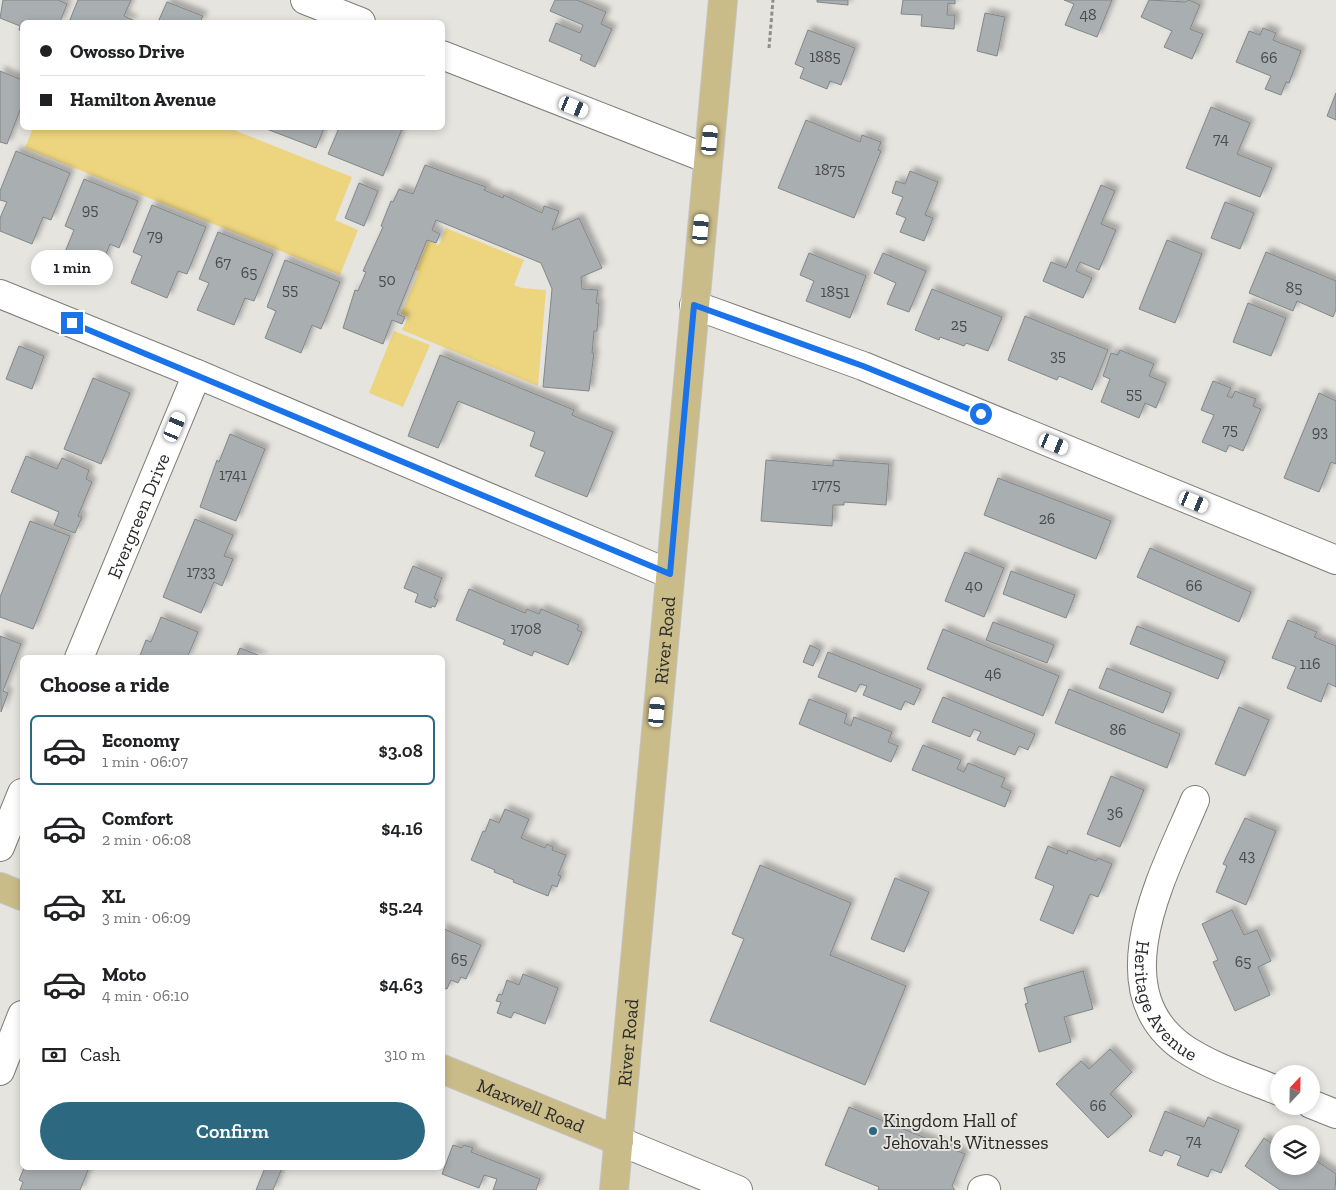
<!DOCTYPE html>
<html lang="en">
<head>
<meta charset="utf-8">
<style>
  :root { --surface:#fff; --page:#f2f2f2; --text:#202124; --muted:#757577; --line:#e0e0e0; --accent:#2c6980 }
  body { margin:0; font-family:"Zilla Slab",serif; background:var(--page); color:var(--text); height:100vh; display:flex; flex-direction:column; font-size:19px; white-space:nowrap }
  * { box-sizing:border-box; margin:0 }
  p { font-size:16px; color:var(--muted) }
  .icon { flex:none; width:28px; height:28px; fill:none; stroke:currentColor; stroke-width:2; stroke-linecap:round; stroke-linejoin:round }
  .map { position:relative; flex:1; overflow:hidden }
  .sheet { position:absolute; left:20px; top:655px; width:425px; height:515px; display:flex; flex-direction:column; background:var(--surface); border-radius:8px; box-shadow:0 2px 8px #0003 }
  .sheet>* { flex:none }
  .banner { position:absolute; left:20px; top:20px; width:425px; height:110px; border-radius:8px; box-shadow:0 2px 8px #0003; display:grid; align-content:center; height:110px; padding:0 20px; background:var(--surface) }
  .needle { width:32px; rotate:22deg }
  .fabs { position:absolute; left:1270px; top:1065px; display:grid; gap:10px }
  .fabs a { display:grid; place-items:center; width:50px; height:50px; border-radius:50%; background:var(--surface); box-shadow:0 2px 8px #0003; font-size:25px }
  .end { position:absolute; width:22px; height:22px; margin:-11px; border:6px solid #1a73e8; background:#fff; box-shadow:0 0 0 2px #fff }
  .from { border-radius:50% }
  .bubble { position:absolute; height:35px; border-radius:18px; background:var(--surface); box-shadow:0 2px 8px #0003; font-size:16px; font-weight:600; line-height:35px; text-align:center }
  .car { position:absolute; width:15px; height:30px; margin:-15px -8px; border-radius:6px; box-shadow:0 0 4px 1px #0007; background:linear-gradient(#fff 24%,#345 0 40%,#fff 0 76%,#345 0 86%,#fff 0) }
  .banner b { display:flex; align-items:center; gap:18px; height:48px; font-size:19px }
  .banner b+b { border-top:1px solid var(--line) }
  .banner i { width:12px; height:12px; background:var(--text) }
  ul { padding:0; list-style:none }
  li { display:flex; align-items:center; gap:15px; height:70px; margin:0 10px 8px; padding:0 10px; border:2px solid transparent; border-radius:8px }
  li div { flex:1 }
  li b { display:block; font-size:19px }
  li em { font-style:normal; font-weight:600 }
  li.current { border-color:var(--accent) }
  li>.icon { width:45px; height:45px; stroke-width:1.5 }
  h2 { padding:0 20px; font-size:22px; line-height:60px }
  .pay { display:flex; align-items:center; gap:12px; height:55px; padding:0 20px; font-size:19px }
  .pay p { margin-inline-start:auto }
  .action { display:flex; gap:10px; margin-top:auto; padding:10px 20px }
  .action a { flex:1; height:58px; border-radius:30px; background:var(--accent); color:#fff; font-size:20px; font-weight:600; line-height:58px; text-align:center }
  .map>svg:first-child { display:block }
  .green { fill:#edd47e }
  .building { fill:#a9aeb0; stroke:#828789; filter:url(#shadow) }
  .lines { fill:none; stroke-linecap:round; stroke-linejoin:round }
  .minor-casing { stroke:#7e7d79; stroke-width:30 }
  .major-casing { stroke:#c4c3c3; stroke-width:30 }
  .path { stroke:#908e8b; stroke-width:3; stroke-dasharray:4 2.5; stroke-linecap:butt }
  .minor { stroke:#fff; stroke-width:28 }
  .major { stroke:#cabc89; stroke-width:28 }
  .route { stroke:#1a73e8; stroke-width:6 }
  .poi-dot { fill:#2c6980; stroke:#e6e4df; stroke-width:2 }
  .labels { text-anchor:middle; stroke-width:4; stroke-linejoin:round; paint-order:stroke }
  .number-label { font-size:16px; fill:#4a4b4a }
  .street-label { font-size:19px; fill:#2b2a28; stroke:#e6e4df }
  .poi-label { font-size:19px; fill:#2b2a28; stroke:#e6e4df; text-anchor:start }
</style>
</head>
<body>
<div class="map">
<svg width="1336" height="1190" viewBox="0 0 1336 1190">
  <defs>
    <filter id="shadow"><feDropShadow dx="4.5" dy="-4.5" stdDeviation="2.5" flood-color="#0004"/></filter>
  </defs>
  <rect width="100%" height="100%" fill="#e6e4df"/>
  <g class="green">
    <polygon points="33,128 229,128 352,177 335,220 358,230 340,275 25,148"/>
    <polygon points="446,228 524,260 514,285 522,288 546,290 538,386 402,330 408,317 401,314 419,271 416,270 428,241 439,245"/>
    <polygon points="394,331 430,345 403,407 369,393"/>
  </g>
  <g class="building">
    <polygon points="3,0 58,0 67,4 60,22 22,22 22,31 19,30 20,26 0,18"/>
    <polygon points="78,0 131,0 124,16 133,20 132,22 69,22"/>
    <polygon points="555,0 577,0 606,12 601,24 612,29 595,67 580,60 582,55 549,41 556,23 580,33 583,25 550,11"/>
    <polygon points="817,0 848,0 848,5 817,2"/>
    <polygon points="903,0 955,0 955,4 948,3 947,15 955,15 954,29 921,26 922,15 901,14"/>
    <polygon points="1064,0 1112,0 1097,37 1065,25 1074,4"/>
    <polygon points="1149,0 1185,2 1189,0 1200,5 1190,29 1203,34 1192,59 1164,47 1172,31 1141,17"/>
    <polygon points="167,2 203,16 200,22 158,22"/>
    <polygon points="985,13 1005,17 997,56 977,51"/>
    <polygon points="1263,28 1276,33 1273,40 1301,51 1289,83 1286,82 1281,95 1265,89 1271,76 1236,62 1249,31 1260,35"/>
    <polygon points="808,30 855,48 841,85 830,81 827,89 800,78 804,68 795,64"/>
    <polygon points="0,71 22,80 22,105 7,144 0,142"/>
    <polygon points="1336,93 1336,120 1327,116"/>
    <polygon points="1211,107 1250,123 1237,154 1272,168 1260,197 1186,168"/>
    <polygon points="806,120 860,142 862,135 881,142 878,150 881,151 854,218 778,188"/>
    <polygon points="264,128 324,128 316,148"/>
    <polygon points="339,128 397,128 402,129 383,176 328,154"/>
    <polygon points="16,151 70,173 51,220 43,217 32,244 0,231 0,218 7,202 0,200 0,191"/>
    <polygon points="425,165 486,187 484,190 503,198 504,195 542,213 544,206 559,211 552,230 579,218 602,268 581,277 582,289 598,290 596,303 599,304 597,331 594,331 592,353 594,353 589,391 543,387 552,289 541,263 436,220 432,230 440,234 436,243 427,240 397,314 405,317 402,324 392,320 383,344 343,328 355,290 358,291 366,272 363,271 383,227 381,226 391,201 393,202 399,189 413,194"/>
    <polygon points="910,171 938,182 925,215 933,218 924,241 900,232 906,218 896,214 903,197 892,193 896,181 905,184"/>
    <polygon points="84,179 138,201 119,248 110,244 99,272 63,257 74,230 65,226"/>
    <polygon points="359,183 378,191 364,226 345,218"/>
    <polygon points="1101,185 1115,191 1101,224 1116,230 1099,270 1080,262 1076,271 1092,278 1083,298 1043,281 1051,262 1066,268"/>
    <polygon points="1225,202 1254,213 1240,249 1211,238"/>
    <polygon points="152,205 206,227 187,274 178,271 167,298 131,283 142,256 133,252"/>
    <polygon points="218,232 273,254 254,301 245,298 234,325 197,310 209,283 199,279"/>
    <polygon points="1167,240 1202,254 1175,323 1139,309"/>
    <polygon points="1266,252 1336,281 1336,309 1333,317 1297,301 1293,311 1249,293"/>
    <polygon points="809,253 866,276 850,318 806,301 814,281 800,275"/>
    <polygon points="883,253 926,271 909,312 887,304 896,283 874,273"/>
    <polygon points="285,260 340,282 321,329 312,325 301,353 265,338 276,311 267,307"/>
    <polygon points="932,289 1002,317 988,351 966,343 964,346 940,337 939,340 915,330"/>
    <polygon points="1248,303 1286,318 1271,356 1233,342"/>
    <polygon points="1025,316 1108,350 1092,390 1059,376 1057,380 1008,360"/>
    <polygon points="19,346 44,356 32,389 6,379"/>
    <polygon points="1120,350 1154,364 1149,376 1166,383 1156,408 1145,403 1139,418 1101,402 1110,379 1103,376 1111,353 1118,355"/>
    <polygon points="440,355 574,410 572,415 613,432 587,497 535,476 545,452 530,446 535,432 458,401 438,448 408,436"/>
    <polygon points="93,378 130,393 101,464 64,449"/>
    <polygon points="1213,381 1231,388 1227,396 1232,398 1235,391 1256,399 1253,406 1261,409 1243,451 1229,445 1226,452 1202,442 1214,415 1201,410"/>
    <polygon points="1319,393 1336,401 1336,464 1331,462 1319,492 1284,478"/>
    <polygon points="230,434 265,449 236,521 200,507 217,460 219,462"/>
    <polygon points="26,456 57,469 62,458 89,470 86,479 92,482 78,516 82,517 75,533 54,525 59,512 11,492"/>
    <polygon points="766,460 833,466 833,460 889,464 886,505 844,502 844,505 833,505 832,526 761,521"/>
    <polygon points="998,478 1111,521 1096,559 984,515"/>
    <polygon points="195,519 233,535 224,556 233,559 222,586 214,582 201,613 163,597"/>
    <polygon points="30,521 70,536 33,629 0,617 0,597"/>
    <polygon points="1150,548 1251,592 1239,622 1137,577"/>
    <polygon points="965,552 1004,568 984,617 945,601"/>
    <polygon points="413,566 442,578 434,598 438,600 435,607 432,606 431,608 415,602 418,594 404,588"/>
    <polygon points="1011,571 1075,595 1066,618 1003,594"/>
    <polygon points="469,589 525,613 527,609 539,614 541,609 579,625 577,630 582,632 568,665 534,651 532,656 503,644 505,640 456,620"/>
    <polygon points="161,617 198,632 187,658 139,658 146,640 151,642"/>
    <polygon points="1288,620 1317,632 1314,637 1336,646 1336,687 1328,683 1321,702 1287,688 1296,667 1272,658"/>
    <polygon points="993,622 1054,645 1047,663 986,640"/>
    <polygon points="1137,626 1225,661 1218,679 1130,644"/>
    <polygon points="943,629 1059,676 1043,716 927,669"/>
    <polygon points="0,636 21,644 3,691 8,693 1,712"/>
    <polygon points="810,645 820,650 813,666 803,662"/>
    <polygon points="240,648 263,657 236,658"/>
    <polygon points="828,652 921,689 914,705 905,701 901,710 863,695 867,686 860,684 856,692 818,677"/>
    <polygon points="1107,668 1171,693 1163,713 1099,688"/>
    <polygon points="1069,689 1180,734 1167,768 1055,723"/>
    <polygon points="943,697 1035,734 1028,750 1019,746 1015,755 977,740 981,732 974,729 970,737 932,722"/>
    <polygon points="809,699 847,714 844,723 851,726 854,717 892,732 888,742 898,746 891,762 799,724"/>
    <polygon points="1239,707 1269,720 1245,776 1215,764"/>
    <polygon points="923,745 961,760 957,769 964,772 968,763 1005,778 1001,787 1011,791 1005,807 912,770"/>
    <polygon points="1111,776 1144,790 1120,847 1087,834"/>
    <polygon points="505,809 529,819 521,838 545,848 547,844 553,847 552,850 566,855 558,875 561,876 557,887 552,885 548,896 513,882 514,880 494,872 495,870 471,860 483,831 485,832 490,819 499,823"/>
    <polygon points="1245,818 1276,831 1246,905 1216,892 1227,866 1223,864"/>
    <polygon points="1048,846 1067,854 1068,850 1096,861 1098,858 1112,864 1098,897 1090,894 1073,934 1040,920 1054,886 1035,878"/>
    <polygon points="760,865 851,903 830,955 906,986 865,1085 710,1021 744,939 732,934"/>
    <polygon points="895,878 929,892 904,952 871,939"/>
    <polygon points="1232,910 1244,935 1257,930 1271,961 1258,967 1270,995 1235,1011 1213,962 1218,960 1202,924"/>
    <polygon points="442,928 481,945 466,979 461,977 458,983 451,980 447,989 442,987"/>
    <polygon points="1083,971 1093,1009 1064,1017 1071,1042 1039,1052 1025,1004 1028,1003 1024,988"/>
    <polygon points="523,974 558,988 545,1024 514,1012 511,1018 497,1013 501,1002 496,1001 499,994 502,995 507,980 519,985"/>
    <polygon points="1110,1049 1132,1072 1110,1094 1132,1116 1108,1138 1056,1084 1081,1061 1089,1069"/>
    <polygon points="849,1107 965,1154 952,1186 955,1190 878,1190 879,1187 825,1165"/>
    <polygon points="1165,1111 1204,1127 1208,1117 1239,1130 1221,1173 1211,1169 1208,1177 1177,1165 1181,1156 1165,1150 1162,1156 1149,1151"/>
    <polygon points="1264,1138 1279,1149 1279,1166 1311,1166 1311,1157 1336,1174 1335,1190 1280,1190 1245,1166"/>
    <polygon points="453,1145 462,1148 464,1145 473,1148 471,1152 540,1179 536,1190 493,1190 497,1179 484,1175 479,1188 442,1174"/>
    <polygon points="24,1168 81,1168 88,1170 80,1190 20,1190 23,1182 19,1180"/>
    <polygon points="265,1168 282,1168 273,1190 256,1190"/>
  </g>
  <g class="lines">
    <defs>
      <g id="minor">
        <polyline points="305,0 361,22"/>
        <polyline points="442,55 708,159"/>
        <polyline points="0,294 197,374 670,574"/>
        <polyline points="694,305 863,366 1336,560"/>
        <path id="s1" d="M79,658l118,-284"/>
        <path id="s2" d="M1195,800c-29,70 -96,187 -13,247 29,20 65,31 97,44"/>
        <polyline points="0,847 22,793"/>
        <polyline points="0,1071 22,1015"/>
        <polyline points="1311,1104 1336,1114"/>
        <polyline points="619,1141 738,1190"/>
        <polyline points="982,1190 986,1189"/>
      </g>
      <g id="major">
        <polyline points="0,887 22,896"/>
        <path id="s3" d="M442,1069l177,72"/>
        <path id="s4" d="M614,1190l109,-1190"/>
      </g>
    </defs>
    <use href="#minor" class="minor-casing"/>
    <use href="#major" class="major-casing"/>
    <polyline class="path" points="769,48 773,0"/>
    <use href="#minor" class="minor"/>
    <use href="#major" class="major"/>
  </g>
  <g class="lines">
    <polyline class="route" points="72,323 670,574 694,305 863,366 981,414"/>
  </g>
  <circle class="poi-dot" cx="873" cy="1131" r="5"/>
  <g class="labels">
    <g class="number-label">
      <text x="1088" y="20">48</text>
      <text x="825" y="62">1885</text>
      <text x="1269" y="63">66</text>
      <text x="1221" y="144">74</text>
      <text x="830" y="175">1875</text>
      <text x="90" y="215">95</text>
      <text x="155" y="241">79</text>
      <text x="223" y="268">67</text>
      <text x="249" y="278">65</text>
      <text x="387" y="285">50</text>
      <text x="1294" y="293">85</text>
      <text x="290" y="295">55</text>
      <text x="835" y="297">1851</text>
      <text x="959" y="330">25</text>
      <text x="1058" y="361">35</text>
      <text x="1134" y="399">55</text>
      <text x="1230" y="435">75</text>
      <text x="1320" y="437">93</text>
      <text x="233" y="480">1741</text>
      <text x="826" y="490">1775</text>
      <text x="1047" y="524">26</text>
      <text x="201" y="577">1733</text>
      <text x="974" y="591">40</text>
      <text x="1194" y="591">66</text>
      <text x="526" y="634">1708</text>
      <text x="1310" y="669">116</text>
      <text x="993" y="679">46</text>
      <text x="1118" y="735">86</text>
      <text x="1115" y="818">36</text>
      <text x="1247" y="861">43</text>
      <text x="459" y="964">65</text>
      <text x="1243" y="967">65</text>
      <text x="1098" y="1111">66</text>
      <text x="1194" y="1146">74</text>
    </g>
    <g class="street-label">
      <text dy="7" stroke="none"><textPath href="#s1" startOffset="154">Evergreen Drive</textPath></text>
      <text dy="7" stroke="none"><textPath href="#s4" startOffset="552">River Road</textPath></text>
      <text dy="7" stroke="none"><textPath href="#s2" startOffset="218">Heritage Avenue</textPath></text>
      <text dy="7" stroke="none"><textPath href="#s4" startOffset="148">River Road</textPath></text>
      <text dy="7" stroke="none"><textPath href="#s3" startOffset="96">Maxwell Road</textPath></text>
    </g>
    <g class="poi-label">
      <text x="883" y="1127">Kingdom Hall of<tspan x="883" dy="22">Jehovah's Witnesses</tspan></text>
    </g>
  </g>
</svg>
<div class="fabs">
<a><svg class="needle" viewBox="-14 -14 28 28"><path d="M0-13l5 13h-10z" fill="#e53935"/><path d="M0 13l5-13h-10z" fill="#757577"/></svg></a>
<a><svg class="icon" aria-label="layers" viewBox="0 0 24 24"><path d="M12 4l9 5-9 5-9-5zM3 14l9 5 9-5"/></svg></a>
</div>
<i class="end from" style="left:981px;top:414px"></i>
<i class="end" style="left:72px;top:323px"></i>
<div class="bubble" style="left:31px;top:250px;width:82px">1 min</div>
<i class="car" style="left:574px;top:107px;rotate:112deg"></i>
<i class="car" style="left:710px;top:140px;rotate:5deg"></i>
<i class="car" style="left:701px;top:229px;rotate:5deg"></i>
<i class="car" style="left:175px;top:427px;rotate:23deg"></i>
<i class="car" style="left:1054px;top:444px;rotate:112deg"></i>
<i class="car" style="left:1194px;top:502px;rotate:112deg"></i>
<i class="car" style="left:657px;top:712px;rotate:5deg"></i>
<div class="banner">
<b><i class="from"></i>Owosso Drive</b>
<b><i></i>Hamilton Avenue</b>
</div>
<section class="sheet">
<h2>Choose a ride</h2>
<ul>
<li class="current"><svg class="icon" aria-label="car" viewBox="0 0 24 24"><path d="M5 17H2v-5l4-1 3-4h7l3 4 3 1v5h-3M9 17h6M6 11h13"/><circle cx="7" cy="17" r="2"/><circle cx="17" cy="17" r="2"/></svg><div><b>Economy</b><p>1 min · 06:07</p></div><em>$3.08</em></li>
<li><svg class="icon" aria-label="car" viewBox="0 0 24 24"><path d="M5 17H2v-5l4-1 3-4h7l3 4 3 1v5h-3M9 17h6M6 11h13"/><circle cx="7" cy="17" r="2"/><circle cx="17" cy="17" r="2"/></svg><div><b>Comfort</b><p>2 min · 06:08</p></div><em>$4.16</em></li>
<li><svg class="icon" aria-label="car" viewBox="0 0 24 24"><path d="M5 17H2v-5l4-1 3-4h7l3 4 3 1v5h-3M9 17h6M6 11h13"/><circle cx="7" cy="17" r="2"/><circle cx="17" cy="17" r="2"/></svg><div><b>XL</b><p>3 min · 06:09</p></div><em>$5.24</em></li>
<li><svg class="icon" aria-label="car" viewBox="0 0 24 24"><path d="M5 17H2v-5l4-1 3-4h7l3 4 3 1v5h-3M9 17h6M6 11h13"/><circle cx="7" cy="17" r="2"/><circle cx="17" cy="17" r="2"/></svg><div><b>Moto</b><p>4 min · 06:10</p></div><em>$4.63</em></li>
</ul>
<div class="pay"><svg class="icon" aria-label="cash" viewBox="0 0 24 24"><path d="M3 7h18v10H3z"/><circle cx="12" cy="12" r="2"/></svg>Cash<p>310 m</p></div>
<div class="action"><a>Confirm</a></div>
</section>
</div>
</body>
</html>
